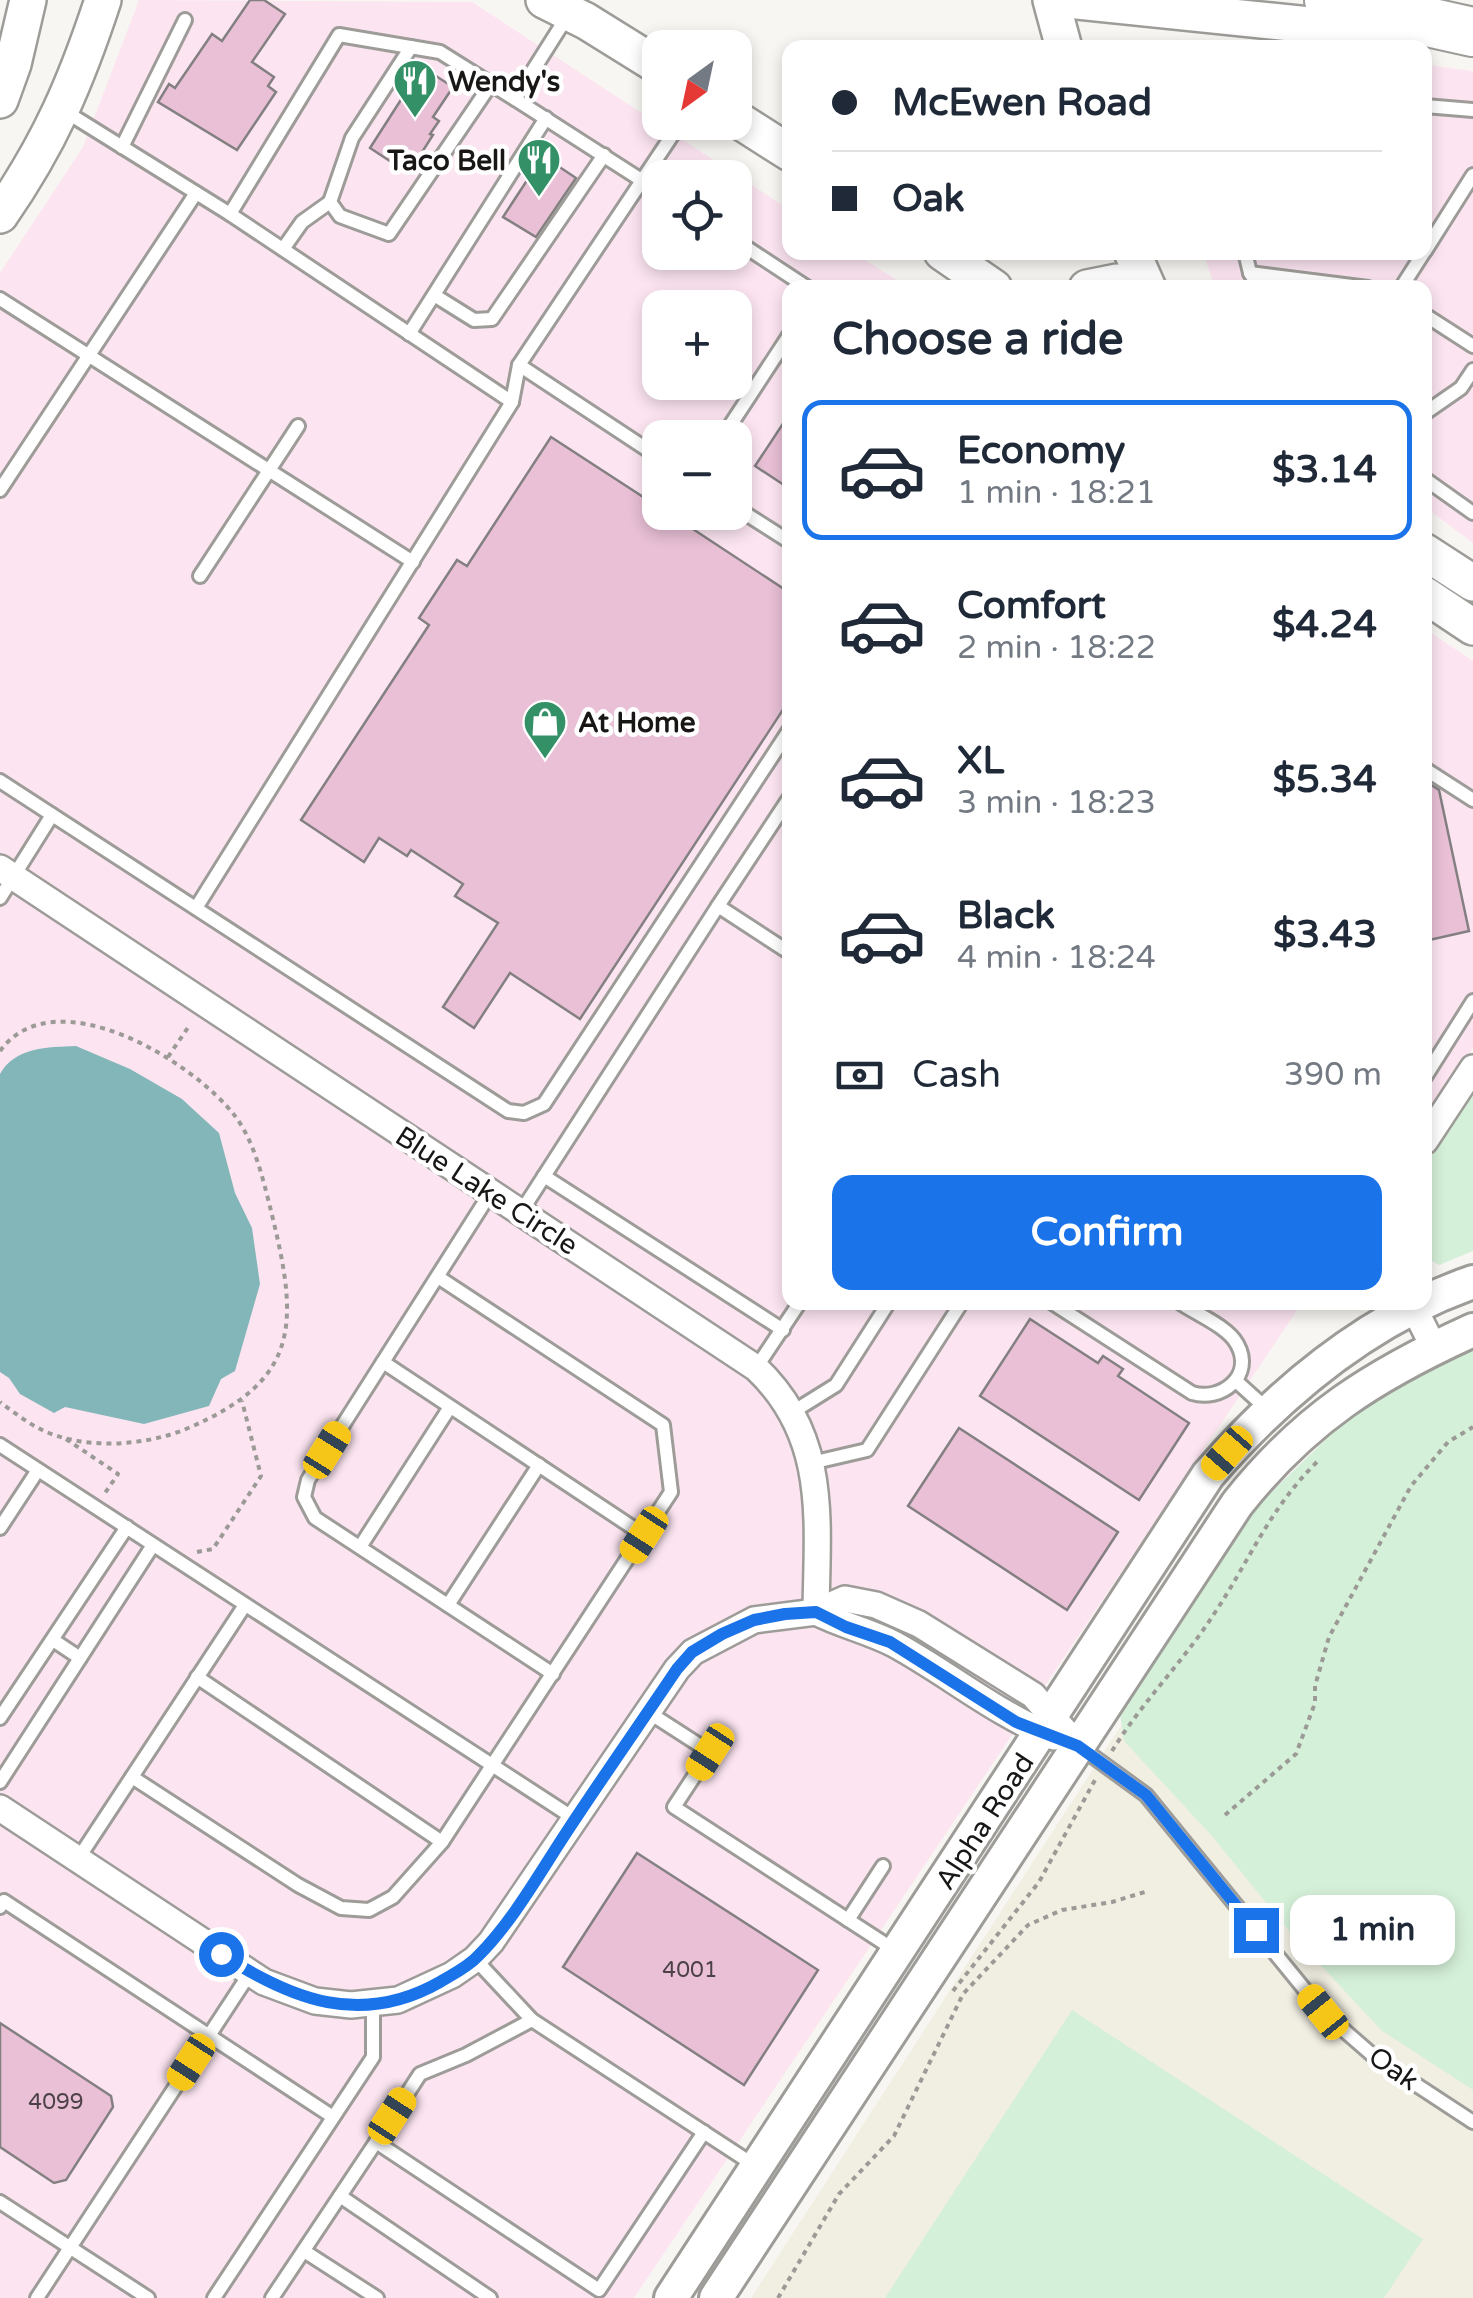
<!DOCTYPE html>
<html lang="en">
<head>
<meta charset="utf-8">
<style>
  :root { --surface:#fff; --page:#f6f6f7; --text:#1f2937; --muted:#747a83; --line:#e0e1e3; --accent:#1a73e8 }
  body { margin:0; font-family:"Varela Round",sans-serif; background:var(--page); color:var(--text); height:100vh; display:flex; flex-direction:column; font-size:38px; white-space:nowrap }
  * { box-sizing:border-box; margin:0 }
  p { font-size:32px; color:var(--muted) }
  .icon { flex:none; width:55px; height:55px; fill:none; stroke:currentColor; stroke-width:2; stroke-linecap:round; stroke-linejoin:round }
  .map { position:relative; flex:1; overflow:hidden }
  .sheet { position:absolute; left:782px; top:280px; width:650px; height:1030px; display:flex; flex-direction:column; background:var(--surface); border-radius:20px; box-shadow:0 5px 15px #0003 }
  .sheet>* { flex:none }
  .banner { position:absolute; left:782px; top:40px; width:650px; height:220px; border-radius:20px; box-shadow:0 5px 15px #0003; display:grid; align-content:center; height:220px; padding:0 50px; background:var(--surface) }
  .needle { width:65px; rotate:213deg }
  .buttons { position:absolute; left:642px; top:30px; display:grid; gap:20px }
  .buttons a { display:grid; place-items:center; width:110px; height:110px; border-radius:20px; background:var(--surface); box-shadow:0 5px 15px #0003; font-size:50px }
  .end { position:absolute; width:45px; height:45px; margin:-22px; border:12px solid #1a73e8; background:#fff; box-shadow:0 0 0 5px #fff }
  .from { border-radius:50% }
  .bubble { position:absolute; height:70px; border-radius:20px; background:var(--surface); box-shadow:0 5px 15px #0003; font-size:32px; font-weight:700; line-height:70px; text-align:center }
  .car { position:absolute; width:30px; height:60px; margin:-30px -15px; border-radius:12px; box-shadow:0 0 8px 2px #0007; background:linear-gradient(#f5c518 24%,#345 0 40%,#f5c518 0 76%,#345 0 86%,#f5c518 0) }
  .banner b { display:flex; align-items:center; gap:35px; height:95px; font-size:38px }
  .banner b+b { border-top:2px solid var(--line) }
  .banner i { width:25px; height:25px; background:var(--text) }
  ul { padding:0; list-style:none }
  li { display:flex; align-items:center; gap:30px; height:140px; margin:0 20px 15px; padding:0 30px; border:5px solid transparent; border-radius:20px }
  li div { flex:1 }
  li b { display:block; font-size:38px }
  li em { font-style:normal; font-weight:700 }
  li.active { border-color:var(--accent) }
  li>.icon { width:90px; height:90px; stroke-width:1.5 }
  h2 { padding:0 50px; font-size:45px; line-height:120px }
  .pay { display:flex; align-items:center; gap:25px; height:110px; padding:0 50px; font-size:38px }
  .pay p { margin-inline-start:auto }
  .cta { display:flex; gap:20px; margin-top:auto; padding:20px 50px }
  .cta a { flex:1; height:115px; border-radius:20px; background:var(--accent); color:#fff; font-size:40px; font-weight:700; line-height:115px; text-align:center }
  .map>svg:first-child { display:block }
  .commercial { fill:#fce5f1; fill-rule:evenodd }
  .built { fill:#f1eee2 }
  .green { fill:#d5f0d8 }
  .water { fill:#83b6b9 }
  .building { fill:#e9c0d6; stroke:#848082; stroke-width:2.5 }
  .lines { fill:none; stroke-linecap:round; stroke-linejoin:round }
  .service-casing { stroke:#9d9c98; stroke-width:18 }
  .minor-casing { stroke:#9d9c98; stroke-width:30 }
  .tertiary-casing { stroke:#9d9c98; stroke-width:38 }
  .secondary-casing { stroke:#9d9c98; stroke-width:40 }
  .motorway-casing { stroke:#9d9c98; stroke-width:52 }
  .path { stroke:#9c9a97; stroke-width:4; stroke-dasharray:5 5; stroke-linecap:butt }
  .service { stroke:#fff; stroke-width:12 }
  .minor { stroke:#fff; stroke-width:25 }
  .tertiary { stroke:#fff; stroke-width:32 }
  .secondary { stroke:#fff; stroke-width:35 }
  .motorway { stroke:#fff; stroke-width:48 }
  .route { stroke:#1a73e8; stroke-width:12 }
  .labels { text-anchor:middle; stroke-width:9; stroke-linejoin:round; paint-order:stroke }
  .number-label { font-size:22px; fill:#4c4146 }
  .poi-label { font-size:28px; font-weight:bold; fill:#181716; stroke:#fff; text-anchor:start }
  .street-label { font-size:28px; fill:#181716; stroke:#fff }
</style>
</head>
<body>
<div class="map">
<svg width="1473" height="2298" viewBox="0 0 1473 2298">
  <rect width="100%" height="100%" fill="#f8f6f2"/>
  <g class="commercial">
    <path d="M139,0l333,2 318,208v42l64,1 54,34 -118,1v1014l512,1 -668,995h-634v-2025l83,-126zM660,178h75v74h-75zM660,308h75v74h-75zM660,438h75v74h-75z"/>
    <polygon points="1425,65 1473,71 1473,543 1425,507 1425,288 1215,287 1203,253 1425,252"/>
    <polygon points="1425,629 1473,661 1473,1048 1425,1119"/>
  </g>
  <polygon class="built" points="1473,1353 1473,2298 751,2298 1267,1500"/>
  <g class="green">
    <polygon points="1473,1089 1473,1251 1439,1265 1425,1257 1425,1167"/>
    <polygon points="1473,1348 1473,2090 1381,2030 1289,1931 1212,1836 1124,1741 1120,1714 1254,1509 1374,1393"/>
    <polygon points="1072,2010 1423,2239 1384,2298 885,2298"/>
  </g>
  <path class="water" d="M76,1046l54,23 52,30 37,34 16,60 17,35 8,56 -25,87 -14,8 -12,27 -65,18 -79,-17 -11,6 -34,-19 -11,-16 -9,-6v-298c15,-27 48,-27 76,-28z"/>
  <g class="building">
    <polygon points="250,0 264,0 285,14 252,62 274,77 268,86 276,92 237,150 158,102 169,84 175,88 212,34 222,41"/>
    <polygon points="422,67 453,87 433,117 439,121 430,134 433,135 412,168 408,166 405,171 370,148"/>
    <polygon points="543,156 576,178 536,237 503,217"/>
    <polygon points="790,413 790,489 755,466"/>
    <polygon points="551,437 660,508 660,512 667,512 790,593 790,699 580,1019 510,973 474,1028 443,1007 498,923 455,896 463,884 411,850 407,856 379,838 364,862 301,820 429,625 419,618 457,560 467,566"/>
    <polygon points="1425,781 1439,790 1469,931 1425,941"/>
    <polygon points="1030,1319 1098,1363 1103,1356 1123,1369 1118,1376 1189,1423 1139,1500 980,1396"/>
    <polygon points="959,1428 1118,1532 1067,1610 908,1506"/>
    <polygon points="637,1853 818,1970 744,2085 563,1967"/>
    <polygon points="0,2023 111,2096 113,2107 66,2180 54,2183 0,2147"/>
  </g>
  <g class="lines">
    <defs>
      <g id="service">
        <polyline points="568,15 515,99 660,192"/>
        <polyline points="411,47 352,138 330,202 340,216 389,234 491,84"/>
        <polyline points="1425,106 1473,110"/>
        <polyline points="63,110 230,214 512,402"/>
        <polyline points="122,147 185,20"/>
        <polyline points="230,214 339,35 440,52 515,99"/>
        <polyline points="735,240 808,288"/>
        <polyline points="283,249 302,222 330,202"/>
        <polyline points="1425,251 1473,175"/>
        <polyline points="1245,252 1250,273 1259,288"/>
        <polyline points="1250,273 1368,288"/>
        <polyline points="1401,288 1424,252"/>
        <polyline points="434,295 474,320 492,319 604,155"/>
        <polyline points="0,299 413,562"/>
        <polyline points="1425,315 1473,346"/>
        <polyline points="409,334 546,118"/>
        <polyline points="519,365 660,458"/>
        <polyline points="1425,413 1461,388 1473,370"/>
        <polyline points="722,438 790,334"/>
        <polyline points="1425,479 1473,513"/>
        <polyline points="0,490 196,193"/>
        <polyline points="735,507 790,542"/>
        <polyline points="200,576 298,426"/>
        <polyline points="1425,769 1473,800"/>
        <polyline points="0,781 508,1111 524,1113 544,1104 790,729"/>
        <polyline points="0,898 52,815"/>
        <polyline points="718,906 790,797"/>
        <polyline points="196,908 512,402 519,365 681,122"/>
        <polyline points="1425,1077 1473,1001"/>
        <polyline points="544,1176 783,1330"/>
        <polyline points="491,1192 308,1480 304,1497 315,1518 553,1674"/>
        <polyline points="521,1212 718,906 790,953"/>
        <path d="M1051,1302l141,91c29,9 63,-17 45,-49 -10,-18 -41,-30 -58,-42"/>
        <polyline points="383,1362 644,1535"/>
        <polyline points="756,1368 800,1302"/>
        <polyline points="1236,1381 1267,1409"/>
        <polyline points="791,1413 836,1385 889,1302"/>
        <polyline points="0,1445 575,1819"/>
        <polyline points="811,1463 867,1450 962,1302"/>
        <polyline points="0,1528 38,1470"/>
        <polyline points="360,1547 450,1407"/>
        <polyline points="448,1605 539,1465"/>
        <polyline points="53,1640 80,1658"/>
        <polyline points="197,1677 442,1842"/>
        <polyline points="648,1712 710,1752 674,1807 896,1951"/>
        <polyline points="0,1718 127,1527"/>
        <polyline points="1080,1747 1146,1795 1323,2012 1377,2059 1473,2122"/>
        <polyline points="132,1777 298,1885 341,1908 369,1910 393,1897 442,1842 671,1492 663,1425 438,1277"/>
        <polyline points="0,1782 153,1545"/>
        <polyline points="78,1859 245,1605"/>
        <polyline points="0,1907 4,1901 333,2117"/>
        <polyline points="848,1920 883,1866"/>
        <polyline points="475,1959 532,2020 757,2167"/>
        <polyline points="376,2142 420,2074 466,2055 532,2020"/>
        <polyline points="340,2196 490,2298"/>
        <polyline points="0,2202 148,2298"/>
        <polyline points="304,2251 377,2298"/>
        <polyline points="37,2298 250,1973"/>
        <polyline points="214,2298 373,2057 373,2004"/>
        <polyline points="272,2298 376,2142 599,2290 704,2132"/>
      </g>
      <g id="minor">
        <path d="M0,868l756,500c73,69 61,153 60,244"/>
        <polyline points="1425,1141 1473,1068"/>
        <polyline points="1411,1302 1434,1348"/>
        <path d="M816,1612c25,13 53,19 78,32 55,30 102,70 160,93"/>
        <polyline points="0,1808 264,1982 315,2001 351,2005 398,2000 452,1975 475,1959 491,1942 677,1669 693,1652 754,1620 816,1612 845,1599 876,1605 919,1624 1033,1695 1078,1746"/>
      </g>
      <g id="tertiary">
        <path d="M671,2298l537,-823c72,-83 161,-157 265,-193"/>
        <path d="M716,2298l521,-794c68,-86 137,-129 236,-174"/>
      </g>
      <g id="secondary">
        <polyline points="544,0 586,21 660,67"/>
        <polyline points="1051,0 1064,48"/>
        <polyline points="1068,0 1396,34"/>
        <polyline points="0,100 13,64 28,0"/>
        <polyline points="735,118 790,153"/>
        <path d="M0,215c50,-72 76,-133 103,-215"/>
        <polyline points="942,252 994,288"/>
        <polyline points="1132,252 1148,288"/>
        <polyline points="1087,288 1117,282 1135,288"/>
        <polyline points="1425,552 1473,583"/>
        <polyline points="1425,595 1473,627"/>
      </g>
      <polyline id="motorway" points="1329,0 1473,32"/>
    </defs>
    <use href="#service" class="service-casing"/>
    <use href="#minor" class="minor-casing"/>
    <use href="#tertiary" class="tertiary-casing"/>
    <use href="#secondary" class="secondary-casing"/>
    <use href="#motorway" class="motorway-casing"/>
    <g class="path">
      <path d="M0,1051c55,-75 194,11 235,65 20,26 29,67 37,99 27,110 28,166 -86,214 -44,18 -106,21 -148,-1 -13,-7 -26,-17 -38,-26"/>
      <polyline points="168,1057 189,1026"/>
      <polyline points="66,1439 118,1474 105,1493"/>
      <polyline points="197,1552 213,1549 261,1476 242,1401"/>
      <path d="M1112,1751c30,-49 71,-89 102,-137 36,-54 55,-105 103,-152"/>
      <polyline points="1225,1815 1296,1754 1315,1703 1315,1686 1329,1637 1411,1486 1448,1442 1473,1427"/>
      <polyline points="953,1991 1039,1882 1095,1780"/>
      <polyline points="778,2298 839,2194 894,2136 963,1994 1028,1925 1062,1910 1112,1902 1148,1891"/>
    </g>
    <use href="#service" class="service"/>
    <use href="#minor" class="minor"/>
    <use href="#tertiary" class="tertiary"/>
    <use href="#secondary" class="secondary"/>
    <use href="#motorway" class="motorway"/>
  </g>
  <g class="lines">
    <path class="route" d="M221,1954c71,46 140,73 219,28 13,-8 28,-15 38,-26 35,-35 61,-82 88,-123 36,-55 74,-109 111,-164l15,-17 30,-18 32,-14 31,-6 31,-2 30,15 44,15 126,80 62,24 68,49 110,135"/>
  </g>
  <defs>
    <symbol id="restaurant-pin" viewBox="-11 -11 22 30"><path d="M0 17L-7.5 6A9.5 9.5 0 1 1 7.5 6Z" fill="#339067" stroke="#fff"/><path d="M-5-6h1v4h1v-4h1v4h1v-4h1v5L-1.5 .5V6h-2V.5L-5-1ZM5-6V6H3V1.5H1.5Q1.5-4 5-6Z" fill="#fff"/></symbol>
    <symbol id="shop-pin" viewBox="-11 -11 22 30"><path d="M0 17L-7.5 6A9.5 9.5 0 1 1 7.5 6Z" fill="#339067" stroke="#fff"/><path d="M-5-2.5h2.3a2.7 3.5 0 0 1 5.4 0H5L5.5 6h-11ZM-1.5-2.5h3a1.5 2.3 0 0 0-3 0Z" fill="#fff"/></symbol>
  </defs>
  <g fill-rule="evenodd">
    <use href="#restaurant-pin" x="390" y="56" width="50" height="68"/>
    <use href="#restaurant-pin" x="514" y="135" width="50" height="68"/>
    <use href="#shop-pin" x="520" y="697" width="50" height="68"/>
  </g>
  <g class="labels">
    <g class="number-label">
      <text x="690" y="1977">4001</text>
      <text x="56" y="2109">4099</text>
    </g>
    <g class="poi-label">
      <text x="448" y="91">Wendy's</text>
      <text x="506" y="170" text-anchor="end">Taco Bell</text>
      <text x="578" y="732">At Home</text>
    </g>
    <g class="street-label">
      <text transform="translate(487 1190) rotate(33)" y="10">Blue Lake Circle</text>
      <text transform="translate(984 1821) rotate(-57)" y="10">Alpha Road</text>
      <text transform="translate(1394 2068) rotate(35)" y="10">Oak</text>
    </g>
  </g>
</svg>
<div class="buttons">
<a><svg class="needle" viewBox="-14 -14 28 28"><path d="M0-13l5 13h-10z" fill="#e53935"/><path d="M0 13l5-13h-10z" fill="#747a83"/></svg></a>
<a><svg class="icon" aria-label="locate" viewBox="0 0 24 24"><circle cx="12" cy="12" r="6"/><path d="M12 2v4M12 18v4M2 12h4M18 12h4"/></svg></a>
<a>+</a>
<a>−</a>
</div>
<i class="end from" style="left:221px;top:1954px"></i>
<i class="end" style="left:1256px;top:1930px"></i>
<div class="bubble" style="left:1290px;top:1895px;width:165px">1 min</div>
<i class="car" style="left:327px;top:1450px;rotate:32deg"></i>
<i class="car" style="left:1227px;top:1453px;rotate:221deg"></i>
<i class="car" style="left:644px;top:1535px;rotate:213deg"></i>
<i class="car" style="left:710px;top:1752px;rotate:213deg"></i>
<i class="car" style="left:1323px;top:2012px;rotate:321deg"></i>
<i class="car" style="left:191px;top:2062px;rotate:213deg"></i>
<i class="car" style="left:392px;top:2116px;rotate:33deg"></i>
<div class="banner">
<b><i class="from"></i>McEwen Road</b>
<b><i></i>Oak</b>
</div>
<section class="sheet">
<h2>Choose a ride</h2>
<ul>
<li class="active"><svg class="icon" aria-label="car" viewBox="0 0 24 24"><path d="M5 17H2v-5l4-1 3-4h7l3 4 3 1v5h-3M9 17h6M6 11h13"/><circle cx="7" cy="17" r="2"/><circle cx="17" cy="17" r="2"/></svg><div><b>Economy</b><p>1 min · 18:21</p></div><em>$3.14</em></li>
<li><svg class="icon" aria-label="car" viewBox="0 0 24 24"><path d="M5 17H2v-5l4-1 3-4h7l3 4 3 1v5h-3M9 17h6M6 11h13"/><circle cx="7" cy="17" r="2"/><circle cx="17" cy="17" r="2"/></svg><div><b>Comfort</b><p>2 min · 18:22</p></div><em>$4.24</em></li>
<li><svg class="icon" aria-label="car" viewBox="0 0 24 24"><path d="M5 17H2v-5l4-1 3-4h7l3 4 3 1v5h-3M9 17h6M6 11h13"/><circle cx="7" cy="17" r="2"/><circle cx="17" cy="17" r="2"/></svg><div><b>XL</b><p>3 min · 18:23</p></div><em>$5.34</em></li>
<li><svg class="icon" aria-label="car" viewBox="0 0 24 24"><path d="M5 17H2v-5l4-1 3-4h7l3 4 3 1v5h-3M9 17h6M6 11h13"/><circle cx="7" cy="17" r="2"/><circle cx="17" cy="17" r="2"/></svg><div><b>Black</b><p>4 min · 18:24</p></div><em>$3.43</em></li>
</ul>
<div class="pay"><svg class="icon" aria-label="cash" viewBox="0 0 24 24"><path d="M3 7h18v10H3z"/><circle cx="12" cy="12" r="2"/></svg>Cash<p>390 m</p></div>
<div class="cta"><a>Confirm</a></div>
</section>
</div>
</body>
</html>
